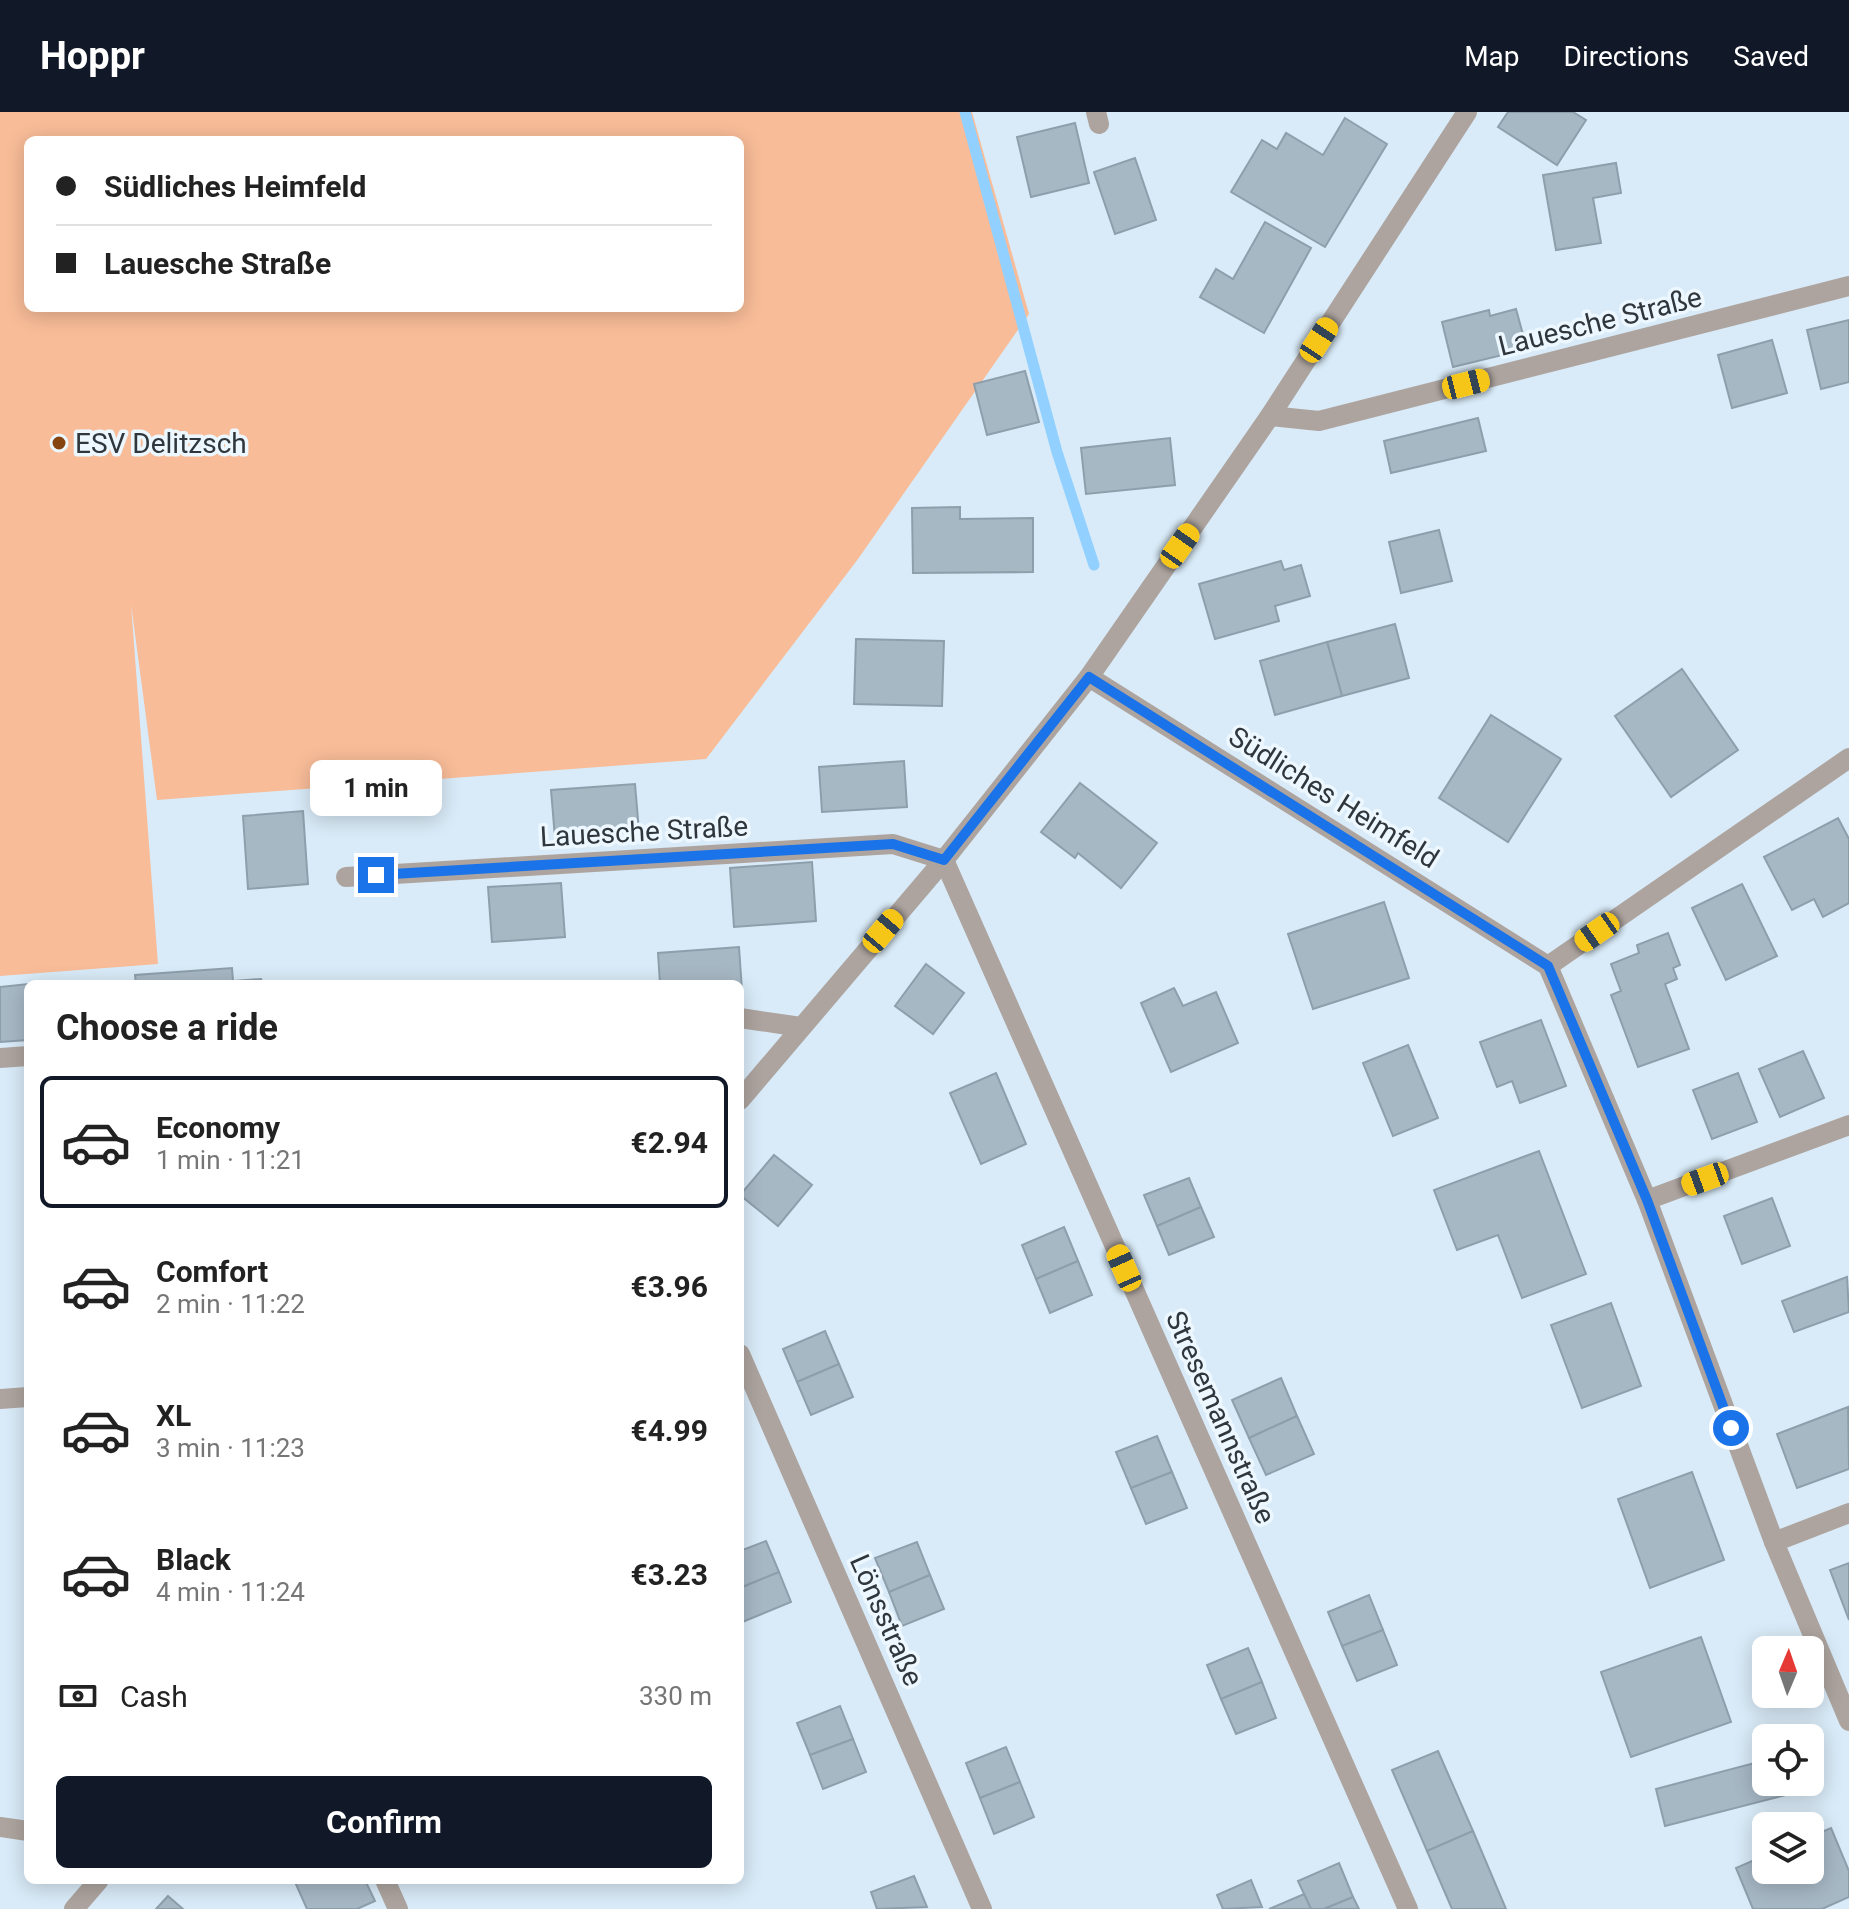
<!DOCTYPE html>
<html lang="en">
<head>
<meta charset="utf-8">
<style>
  :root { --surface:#fff; --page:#f6f6f6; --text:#222; --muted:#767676; --line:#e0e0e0; --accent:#111827 }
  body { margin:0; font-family:Roboto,sans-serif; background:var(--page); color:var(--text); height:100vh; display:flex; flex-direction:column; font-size:30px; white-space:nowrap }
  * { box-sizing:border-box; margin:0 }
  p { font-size:26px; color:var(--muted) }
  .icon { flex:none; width:44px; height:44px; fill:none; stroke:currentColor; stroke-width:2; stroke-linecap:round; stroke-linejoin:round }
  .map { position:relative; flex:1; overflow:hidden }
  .panel { position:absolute; left:24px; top:868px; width:720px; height:904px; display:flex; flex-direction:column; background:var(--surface); border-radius:12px; box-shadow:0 4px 20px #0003 }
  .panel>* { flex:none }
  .top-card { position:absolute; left:24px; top:24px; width:720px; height:176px; border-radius:12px; box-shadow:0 4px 20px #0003; display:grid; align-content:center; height:176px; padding:0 32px; background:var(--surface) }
  .needle { width:52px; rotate:2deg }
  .fabs { position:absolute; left:1752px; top:1524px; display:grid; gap:16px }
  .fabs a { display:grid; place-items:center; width:72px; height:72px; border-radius:12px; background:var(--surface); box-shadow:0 4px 20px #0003; font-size:40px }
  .end { position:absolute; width:36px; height:36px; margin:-18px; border:10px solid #1a73e8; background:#fff; box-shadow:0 0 0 4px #fff }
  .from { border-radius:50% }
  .bubble { position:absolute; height:56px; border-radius:12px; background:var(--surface); box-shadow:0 4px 20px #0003; font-size:26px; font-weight:700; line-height:56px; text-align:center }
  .car { position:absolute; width:24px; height:48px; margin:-24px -12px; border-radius:10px; box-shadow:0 0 6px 2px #0007; background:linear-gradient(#f5c518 24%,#345 0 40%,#f5c518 0 76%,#345 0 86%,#f5c518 0) }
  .top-card b { display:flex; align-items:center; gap:28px; height:76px; font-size:30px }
  .top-card b+b { border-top:2px solid var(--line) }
  .top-card i { width:20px; height:20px; background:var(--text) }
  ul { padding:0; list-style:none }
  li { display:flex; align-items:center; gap:24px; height:132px; margin:0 16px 12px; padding:0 16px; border:4px solid transparent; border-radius:12px }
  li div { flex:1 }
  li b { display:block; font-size:30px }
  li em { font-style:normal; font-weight:700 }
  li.active { border-color:var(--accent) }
  li>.icon { width:72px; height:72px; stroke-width:1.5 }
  h2 { padding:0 32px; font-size:36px; line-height:96px }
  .pay { display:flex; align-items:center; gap:20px; height:88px; padding:0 32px; font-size:30px }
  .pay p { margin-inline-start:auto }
  .button { display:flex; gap:16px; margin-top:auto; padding:16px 32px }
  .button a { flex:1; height:92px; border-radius:12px; background:var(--accent); color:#fff; font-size:32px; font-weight:700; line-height:92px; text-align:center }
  header { display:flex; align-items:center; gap:48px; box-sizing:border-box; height:112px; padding:0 40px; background:var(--accent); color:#fff }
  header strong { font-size:38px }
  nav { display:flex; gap:44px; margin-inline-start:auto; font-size:28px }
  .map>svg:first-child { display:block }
  .green { fill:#f8bc98; fill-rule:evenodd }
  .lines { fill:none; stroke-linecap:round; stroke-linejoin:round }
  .stream { stroke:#92d0ff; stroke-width:11 }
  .building { fill:#a7b8c5; stroke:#8e9fac; stroke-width:2 }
  .service { stroke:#ada49f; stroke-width:20 }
  .minor { stroke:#ada49f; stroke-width:20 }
  .tertiary { stroke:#ada49f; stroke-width:20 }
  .route { stroke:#1a73e8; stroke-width:10 }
  .poi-dot { fill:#864411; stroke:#ecf7ff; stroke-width:3 }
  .labels { text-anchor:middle; stroke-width:7; stroke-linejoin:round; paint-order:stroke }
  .street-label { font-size:28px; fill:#30373c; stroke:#ecf7ff }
  .poi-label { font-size:28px; fill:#30373c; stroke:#ecf7ff; text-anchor:start }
</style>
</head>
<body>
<header>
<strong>Hoppr</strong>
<nav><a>Map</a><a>Directions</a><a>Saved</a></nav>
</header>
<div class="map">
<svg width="1849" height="1797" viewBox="0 0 1849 1797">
  <rect width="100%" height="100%" fill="#d9ebf8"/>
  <path class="green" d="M0,0h972l57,202 -171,245 -152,200 -549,41 -26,-196 27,360 -158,12zM28,28h712v168h-712z"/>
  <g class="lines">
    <polyline class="stream" points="965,0 1057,340 1094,453"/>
  </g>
  <g class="building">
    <polygon points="1508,0 1573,0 1586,8 1557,53 1498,15"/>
    <polygon points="1345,6 1387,32 1325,135 1231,80 1262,28 1277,37 1286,21 1323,43"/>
    <polygon points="1075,11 1089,71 1031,85 1017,25"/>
    <polygon points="1135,46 1156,108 1115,122 1094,60"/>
    <polygon points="1616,51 1621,81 1593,86 1601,131 1556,138 1543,63"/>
    <polygon points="1265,110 1311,136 1264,221 1200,185 1216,157 1233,167"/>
    <polygon points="1516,197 1527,237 1453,255 1442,210 1489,198 1490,204"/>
    <polygon points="1849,208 1849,270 1821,277 1807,218"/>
    <polygon points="1772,228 1787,281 1732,296 1718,243"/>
    <polygon points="1025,259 1039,310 987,323 974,272"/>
    <polygon points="1478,306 1486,339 1391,361 1384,329"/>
    <polygon points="1170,326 1175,373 1086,382 1081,336"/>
    <polygon points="960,395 960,407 1033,406 1033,460 913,461 912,396"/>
    <polygon points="1439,418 1452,469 1401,481 1389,430"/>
    <polygon points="1281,449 1284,458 1301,453 1310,484 1275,494 1279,509 1215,527 1199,472"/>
    <polygon points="1395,512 1409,566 1342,584 1327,530"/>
    <polygon points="856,527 944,529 942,594 854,592"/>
    <polygon points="1327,530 1342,584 1275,603 1260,549"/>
    <polygon points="1682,557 1738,638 1671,685 1615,604"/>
    <polygon points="1491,603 1561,647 1508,730 1439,686"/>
    <polygon points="904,649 907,695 822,700 819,655"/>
    <polygon points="1080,671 1157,731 1121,776 1078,741 1075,746 1041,720"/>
    <polygon points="635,672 639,719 555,726 551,678"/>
    <polygon points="303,699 308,772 248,777 243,704"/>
    <polygon points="1838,706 1849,727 1849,791 1823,805 1814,787 1792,798 1764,745"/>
    <polygon points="812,750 816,809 734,815 730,756"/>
    <polygon points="561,771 565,825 492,830 488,775"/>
    <polygon points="1742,772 1777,844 1726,868 1692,796"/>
    <polygon points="1384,790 1409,866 1313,897 1288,822"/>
    <polygon points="1668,821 1680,853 1673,856 1677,867 1665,872 1689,937 1638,955 1611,883 1621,879 1611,852 1639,841 1637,833"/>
    <polygon points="739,835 743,893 740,893 740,872 660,872 658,841"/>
    <polygon points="926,852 964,881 933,922 895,894"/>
    <polygon points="232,856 233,869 261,867 262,872 136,872 135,863"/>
    <polygon points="28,872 28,928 0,930 0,875"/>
    <polygon points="1174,876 1183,894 1216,880 1238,931 1171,960 1141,891"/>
    <polygon points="1541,908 1566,974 1520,991 1512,969 1497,975 1480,930"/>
    <polygon points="1408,933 1438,1006 1393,1024 1363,951"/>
    <polygon points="1803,939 1824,986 1780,1005 1759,957"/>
    <polygon points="996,961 1026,1032 981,1052 950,981"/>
    <polygon points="1738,961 1757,1010 1712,1027 1693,978"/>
    <polygon points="1539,1039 1586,1162 1522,1186 1498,1123 1457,1138 1434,1078"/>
    <polygon points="774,1043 812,1073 778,1114 740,1083"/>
    <polygon points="1189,1066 1201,1095 1157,1114 1144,1083"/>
    <polygon points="1772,1086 1790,1134 1742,1152 1724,1104"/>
    <polygon points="1201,1095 1214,1125 1169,1143 1157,1114"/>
    <polygon points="1064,1115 1078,1149 1036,1167 1022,1133"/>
    <polygon points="1078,1149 1092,1183 1050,1201 1036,1167"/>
    <polygon points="1847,1165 1849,1200 1794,1220 1782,1189"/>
    <polygon points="1611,1191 1641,1274 1582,1296 1551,1213"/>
    <polygon points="825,1219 839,1252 797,1270 783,1237"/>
    <polygon points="839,1252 853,1285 811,1303 797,1270"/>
    <polygon points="1281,1266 1297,1304 1249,1326 1232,1288"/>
    <polygon points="1848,1295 1849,1357 1797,1376 1777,1322"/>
    <polygon points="1297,1304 1314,1342 1266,1363 1249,1326"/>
    <polygon points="1157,1324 1172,1360 1131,1376 1116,1340"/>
    <polygon points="1172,1360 1187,1396 1146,1412 1131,1376"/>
    <polygon points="1692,1360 1724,1448 1650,1476 1618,1387"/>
    <polygon points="766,1429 779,1460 740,1476 740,1439"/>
    <polygon points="917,1430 930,1463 889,1480 875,1446"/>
    <polygon points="1849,1451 1849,1508 1830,1458"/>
    <polygon points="779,1460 791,1490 740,1511 740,1476"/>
    <polygon points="930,1463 944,1497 902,1514 889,1480"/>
    <polygon points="1369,1483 1383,1518 1342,1534 1328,1500"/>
    <polygon points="1383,1518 1397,1553 1357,1569 1342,1534"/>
    <polygon points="1701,1525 1731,1610 1631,1645 1601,1560"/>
    <polygon points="1248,1536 1262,1570 1221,1587 1207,1553"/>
    <polygon points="1262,1570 1276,1606 1236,1622 1221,1587"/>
    <polygon points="840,1594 853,1627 810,1643 797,1611"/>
    <polygon points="853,1627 866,1660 823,1677 810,1643"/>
    <polygon points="1006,1635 1020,1670 980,1686 966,1651"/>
    <polygon points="1438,1639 1473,1719 1427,1739 1392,1658"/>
    <polygon points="1766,1648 1766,1670 1803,1670 1805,1678 1665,1714 1656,1677"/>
    <polygon points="1020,1670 1034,1705 994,1722 980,1686"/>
    <polygon points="1831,1716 1849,1759 1849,1785 1822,1797 1753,1797 1736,1756 1766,1743 1766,1758 1810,1758 1810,1725"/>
    <polygon points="1473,1719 1506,1797 1452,1797 1427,1739"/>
    <polygon points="1339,1751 1353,1785 1324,1797 1311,1797 1298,1769"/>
    <polygon points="914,1764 927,1795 877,1797 871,1780"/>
    <polygon points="300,1768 365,1768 375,1789 357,1797 307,1797 295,1770"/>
    <polygon points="1251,1768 1262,1795 1223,1797 1217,1783"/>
    <polygon points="1304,1782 1311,1797 1269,1797 1295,1786"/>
    <polygon points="168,1784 183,1797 156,1797"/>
    <polygon points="1353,1785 1359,1797 1324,1797"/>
  </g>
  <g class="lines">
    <g class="service">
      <polyline points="1096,0 1099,12"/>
      <polyline points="346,765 893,732 944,748"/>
      <polyline points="740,906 801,915"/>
      <polyline points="0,946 28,944"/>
      <polyline points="0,1287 28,1285"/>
    </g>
    <g class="minor">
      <polyline points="1270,304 1319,309 1849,174"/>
      <polyline points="1089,565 1548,854 1647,1088 1774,1430 1849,1609"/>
      <polyline points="944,748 1408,1797"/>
      <polyline points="1548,854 1849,646"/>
      <polyline points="1647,1088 1849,1013"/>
      <polyline points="740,1242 982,1797"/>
      <polyline points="1774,1430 1849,1401"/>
      <polyline points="0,1715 28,1719"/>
      <polyline points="385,1768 398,1797"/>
    </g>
    <g class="tertiary">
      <polyline points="740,988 944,748 1089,565 1270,304 1467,0"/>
      <polyline points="74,1797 99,1768"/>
    </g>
  </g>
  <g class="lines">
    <polyline class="route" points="376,763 893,732 944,748 1089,565 1548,854 1647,1088 1731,1316"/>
  </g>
  <circle class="poi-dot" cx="59" cy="331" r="8"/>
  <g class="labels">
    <g class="street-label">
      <text transform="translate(1600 209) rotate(-14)" y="10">Lauesche Straße</text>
      <text transform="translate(1334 685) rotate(32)" y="10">Südliches Heimfeld</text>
      <text transform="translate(644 719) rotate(-3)" y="10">Lauesche Straße</text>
      <text transform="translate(1221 1305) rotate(66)" y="10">Stresemannstraße</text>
      <text transform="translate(887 1508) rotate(66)" y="10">Lönsstraße</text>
    </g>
    <g class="poi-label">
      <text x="75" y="341">ESV Delitzsch</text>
    </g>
  </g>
</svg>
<div class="fabs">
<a><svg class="needle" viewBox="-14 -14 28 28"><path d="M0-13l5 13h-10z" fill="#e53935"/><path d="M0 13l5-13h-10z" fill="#767676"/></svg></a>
<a><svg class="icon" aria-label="locate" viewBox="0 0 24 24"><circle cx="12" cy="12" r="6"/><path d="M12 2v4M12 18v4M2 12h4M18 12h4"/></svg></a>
<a><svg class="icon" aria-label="layers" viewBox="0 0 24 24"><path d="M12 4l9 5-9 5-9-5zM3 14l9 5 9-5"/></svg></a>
</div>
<i class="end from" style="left:1731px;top:1316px"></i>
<i class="end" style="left:376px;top:763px"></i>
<div class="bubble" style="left:310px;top:648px;width:132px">1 min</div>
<i class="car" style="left:1319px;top:228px;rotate:33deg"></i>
<i class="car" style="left:1466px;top:272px;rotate:76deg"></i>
<i class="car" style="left:1180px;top:434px;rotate:35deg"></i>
<i class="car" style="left:883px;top:819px;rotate:40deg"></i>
<i class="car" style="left:1597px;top:820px;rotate:235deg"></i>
<i class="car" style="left:1705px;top:1067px;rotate:250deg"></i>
<i class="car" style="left:1124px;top:1156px;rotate:336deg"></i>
<div class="top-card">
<b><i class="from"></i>Südliches Heimfeld</b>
<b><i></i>Lauesche Straße</b>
</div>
<section class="panel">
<h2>Choose a ride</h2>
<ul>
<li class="active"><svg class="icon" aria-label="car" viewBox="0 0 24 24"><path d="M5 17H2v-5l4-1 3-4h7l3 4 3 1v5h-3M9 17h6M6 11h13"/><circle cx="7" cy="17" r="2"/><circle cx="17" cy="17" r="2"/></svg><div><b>Economy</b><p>1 min · 11:21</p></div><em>€2.94</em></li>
<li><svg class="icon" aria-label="car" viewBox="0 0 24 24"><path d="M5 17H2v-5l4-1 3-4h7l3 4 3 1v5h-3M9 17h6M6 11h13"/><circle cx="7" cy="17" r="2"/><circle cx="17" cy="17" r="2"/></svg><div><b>Comfort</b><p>2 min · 11:22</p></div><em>€3.96</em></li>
<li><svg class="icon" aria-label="car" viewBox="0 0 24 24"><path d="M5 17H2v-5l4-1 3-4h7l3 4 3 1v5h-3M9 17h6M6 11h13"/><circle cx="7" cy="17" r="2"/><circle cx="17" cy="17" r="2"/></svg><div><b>XL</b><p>3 min · 11:23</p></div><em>€4.99</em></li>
<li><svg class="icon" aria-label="car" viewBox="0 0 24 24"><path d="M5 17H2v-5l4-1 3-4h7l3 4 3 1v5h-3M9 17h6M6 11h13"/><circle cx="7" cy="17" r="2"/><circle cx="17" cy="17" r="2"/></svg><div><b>Black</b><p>4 min · 11:24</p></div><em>€3.23</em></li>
</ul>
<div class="pay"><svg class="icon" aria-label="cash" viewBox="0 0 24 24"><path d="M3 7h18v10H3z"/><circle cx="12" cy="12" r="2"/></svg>Cash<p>330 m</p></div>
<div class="button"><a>Confirm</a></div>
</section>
</div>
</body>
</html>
